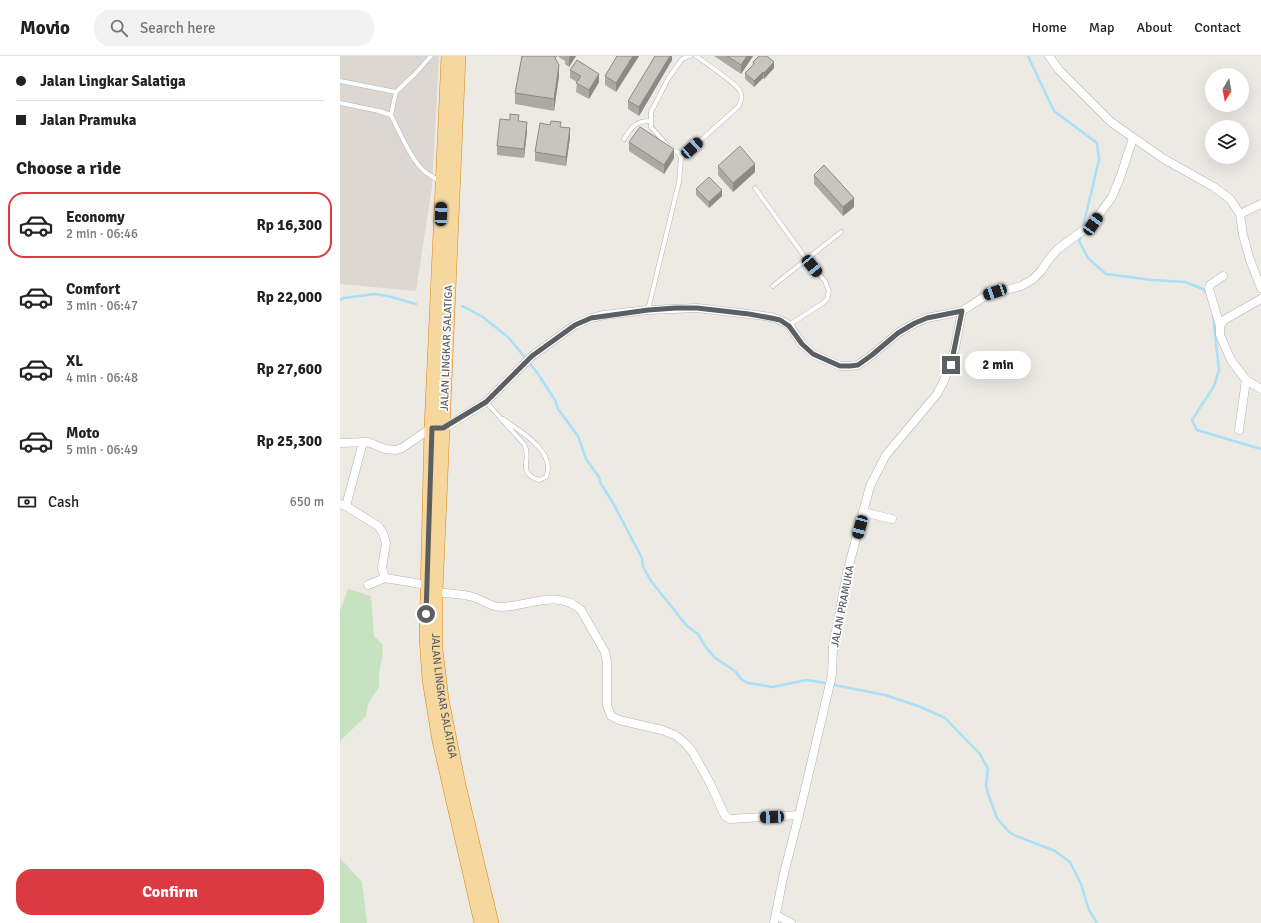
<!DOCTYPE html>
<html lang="en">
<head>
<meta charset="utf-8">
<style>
  :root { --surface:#fff; --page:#f2f2f2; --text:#222; --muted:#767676; --line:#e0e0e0; --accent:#db3a43 }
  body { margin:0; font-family:Signika,sans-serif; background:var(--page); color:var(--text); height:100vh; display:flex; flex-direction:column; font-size:15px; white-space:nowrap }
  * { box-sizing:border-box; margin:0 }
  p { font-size:13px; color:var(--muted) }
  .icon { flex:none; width:22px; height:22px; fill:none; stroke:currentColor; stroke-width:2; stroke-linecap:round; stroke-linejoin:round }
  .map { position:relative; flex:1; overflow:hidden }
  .sheet { display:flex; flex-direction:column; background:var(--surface); width:340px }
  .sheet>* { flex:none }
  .guide { display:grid; align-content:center; height:88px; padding:0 16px; background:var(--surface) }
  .needle { width:26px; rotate:190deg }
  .buttons { position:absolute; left:865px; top:12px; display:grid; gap:8px }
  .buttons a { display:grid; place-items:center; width:44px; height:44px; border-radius:50%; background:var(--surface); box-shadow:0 4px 16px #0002; font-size:20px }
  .end { position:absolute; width:18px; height:18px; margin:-9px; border:5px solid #5b5f62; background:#fff; box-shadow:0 0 0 2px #fff }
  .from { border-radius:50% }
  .bubble { position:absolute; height:28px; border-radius:14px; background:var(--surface); box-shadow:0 4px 16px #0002; font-size:13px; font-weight:700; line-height:28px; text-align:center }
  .car { position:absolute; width:12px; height:24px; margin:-12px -6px; border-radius:5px; box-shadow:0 0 3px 1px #0007; background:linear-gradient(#222 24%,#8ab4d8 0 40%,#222 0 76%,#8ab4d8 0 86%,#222 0) }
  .guide b { display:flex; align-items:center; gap:14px; height:38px; font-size:15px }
  .guide b+b { border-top:1px solid var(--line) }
  .guide i { width:10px; height:10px; background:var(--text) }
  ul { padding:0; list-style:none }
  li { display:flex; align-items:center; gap:12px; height:66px; margin:0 8px 6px; padding:0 8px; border:2px solid transparent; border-radius:16px }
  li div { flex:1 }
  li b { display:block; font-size:15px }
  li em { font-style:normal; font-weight:700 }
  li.selected { border-color:var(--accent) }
  li>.icon { width:36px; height:36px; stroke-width:1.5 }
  h2 { padding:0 16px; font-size:18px; line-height:48px }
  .pay { display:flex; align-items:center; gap:10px; height:44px; padding:0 16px; font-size:15px }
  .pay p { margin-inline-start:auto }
  .button { display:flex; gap:8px; margin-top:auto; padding:8px 16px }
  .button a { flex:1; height:46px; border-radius:16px; background:var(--accent); color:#fff; font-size:16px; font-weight:700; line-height:46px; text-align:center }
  header { display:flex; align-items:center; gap:24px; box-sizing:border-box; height:56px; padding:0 20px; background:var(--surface); border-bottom:1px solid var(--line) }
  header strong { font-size:19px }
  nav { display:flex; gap:22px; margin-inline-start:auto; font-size:14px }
  .search { width:280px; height:36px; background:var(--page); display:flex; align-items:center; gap:10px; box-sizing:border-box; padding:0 14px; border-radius:16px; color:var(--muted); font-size:15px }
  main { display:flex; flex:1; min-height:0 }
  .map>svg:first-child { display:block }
  .education { fill:#dcd8d1 }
  .green { fill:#c6e2c1 }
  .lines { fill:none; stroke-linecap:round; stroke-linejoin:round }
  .stream { stroke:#a7e0f8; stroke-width:2.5 }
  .service-casing { stroke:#b0b4b7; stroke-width:5 }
  .minor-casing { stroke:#b0b4b7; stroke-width:9 }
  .trunk-casing { stroke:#de8311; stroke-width:14 }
  .service { stroke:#fff; stroke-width:4 }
  .minor { stroke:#fff; stroke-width:8 }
  .trunk { stroke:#f6d89f; stroke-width:13 }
  .wall { fill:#aca9a4 }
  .shaded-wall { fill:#8c8986 }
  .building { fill:#c8c4bf; stroke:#8c8986 }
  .route { stroke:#5b5f62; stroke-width:5 }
  .labels { text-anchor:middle; stroke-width:3.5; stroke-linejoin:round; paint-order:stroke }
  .street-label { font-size:11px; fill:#5b5f62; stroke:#fff }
</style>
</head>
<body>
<header>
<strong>Movio</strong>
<div class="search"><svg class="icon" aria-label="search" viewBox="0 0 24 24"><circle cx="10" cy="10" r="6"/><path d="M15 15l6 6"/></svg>Search here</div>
<nav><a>Home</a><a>Map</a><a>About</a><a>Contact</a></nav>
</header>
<main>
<section class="sheet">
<div class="guide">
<b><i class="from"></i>Jalan Lingkar Salatiga</b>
<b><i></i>Jalan Pramuka</b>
</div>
<h2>Choose a ride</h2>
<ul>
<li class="selected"><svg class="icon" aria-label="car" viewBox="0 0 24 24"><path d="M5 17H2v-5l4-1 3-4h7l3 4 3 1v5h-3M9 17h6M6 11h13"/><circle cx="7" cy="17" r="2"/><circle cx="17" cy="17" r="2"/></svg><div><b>Economy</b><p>2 min · 06:46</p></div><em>Rp 16,300</em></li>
<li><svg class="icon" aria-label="car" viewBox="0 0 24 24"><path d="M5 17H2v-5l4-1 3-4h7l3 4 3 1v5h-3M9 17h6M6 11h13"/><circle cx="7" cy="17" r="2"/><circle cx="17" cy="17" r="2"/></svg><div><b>Comfort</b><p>3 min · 06:47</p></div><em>Rp 22,000</em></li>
<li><svg class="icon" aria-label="car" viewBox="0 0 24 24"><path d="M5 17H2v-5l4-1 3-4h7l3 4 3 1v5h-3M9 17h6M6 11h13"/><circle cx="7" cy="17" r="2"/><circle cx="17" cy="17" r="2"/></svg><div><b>XL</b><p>4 min · 06:48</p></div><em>Rp 27,600</em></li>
<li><svg class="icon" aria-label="car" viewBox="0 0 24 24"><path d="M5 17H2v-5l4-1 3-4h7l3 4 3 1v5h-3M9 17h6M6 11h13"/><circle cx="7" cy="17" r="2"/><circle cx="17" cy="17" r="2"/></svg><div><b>Moto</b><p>5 min · 06:49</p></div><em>Rp 25,300</em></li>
</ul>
<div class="pay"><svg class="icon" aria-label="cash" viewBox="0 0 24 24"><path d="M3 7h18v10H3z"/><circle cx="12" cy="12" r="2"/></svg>Cash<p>650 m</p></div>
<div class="button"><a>Confirm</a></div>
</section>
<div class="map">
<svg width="921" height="867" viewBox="0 0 921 867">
  <rect width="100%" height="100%" fill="#ede9e3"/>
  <polygon class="education" points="0,0 99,0 92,131 76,235 0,228"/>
  <g class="green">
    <polygon points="8,533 31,540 34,580 43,589 42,602 39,616 39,631 28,648 26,660 0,685 0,555"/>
    <polygon points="0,802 22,826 27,867 0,867"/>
  </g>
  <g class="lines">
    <g class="stream">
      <polyline points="688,0 714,55 757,87 759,104 743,171"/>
      <polyline points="741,180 739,185 748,202 766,218 812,224 845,226 863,233 868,239"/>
      <polyline points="0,244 4,242 34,238 48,240 76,248"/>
      <polyline points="122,250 143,261 169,282 196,315 215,344 218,353 238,380 246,403 259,421 261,428 273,447 302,502 303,511 311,525 347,570 358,578 365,590 374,601 396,616 401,623 408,627 433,631 466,624 474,625 545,639 581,651 605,662 640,698 648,713 646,729 648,738 657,762 669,776 676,780 715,795 730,806 741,828 749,854 757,867"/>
      <polyline points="873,259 879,314 874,330 852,364 857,374 921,393"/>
    </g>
    <defs>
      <g id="service">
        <polyline points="0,25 56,36 75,18 91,0"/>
        <path d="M0,47l39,8 12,4c8,16 21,46 33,56 5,4 11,7 16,11"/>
        <polyline points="51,59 56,36"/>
        <path d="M284,83c8,-12 11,-18 26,-18"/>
        <path d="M341,102l58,-52c2,-5 4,-10 1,-15 -4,-8 -36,-29 -44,-35"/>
        <polyline points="415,132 467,204 485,225 489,235 487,243 483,247 449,269"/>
        <polyline points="433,230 501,176"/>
        <polyline points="308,254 339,126 341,102 339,97 328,90 311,71 311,56 328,23 342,3 350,0"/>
        <path d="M146,346l38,42c9,16 -9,28 15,36l7,-3c11,-25 -26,-46 -43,-58"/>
      </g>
      <g id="minor">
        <polyline points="709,0 719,14 771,66 824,103 874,131 890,143 900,158 903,179 910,204 921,232"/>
        <polyline points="900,158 921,148"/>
        <polyline points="921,243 884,264 880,270 880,279 891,304 906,324 921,333"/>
        <polyline points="880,270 869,233 870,229 883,220"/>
        <polyline points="899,374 906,324"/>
        <polyline points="0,387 28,386 45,393 56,394 62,392 91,372 103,373 146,346 192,300 235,269 251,262 264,259 308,254 357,252 409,258 431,261 440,264 449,269 462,288 473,298 500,310 510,310 518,309 532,299 558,277 575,267 587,262 622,255 647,239 681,230 692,224 701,215 709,203 718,193 753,167 772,141 781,119 793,82"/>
        <polyline points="0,448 6,450 23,386"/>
        <polyline points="6,450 38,470 43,477 46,487 42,512 45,522"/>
        <polyline points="523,456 552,463"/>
        <polyline points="28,529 45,522 87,529"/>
        <path d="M96,536c12,2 25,1 37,5 10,3 17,10 28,10 27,-1 57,-18 80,3l24,42 2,11v42l4,11 8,4 43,10 13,5 10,8 7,8 18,32 15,33 5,3 69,-4"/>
        <polyline points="436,859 451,867"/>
        <polyline points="434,867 444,817 459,759 492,619 493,591 507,517 530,430 546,399 597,338 604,325 615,292 622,255"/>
      </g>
      <g id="trunk">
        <polyline points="108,0 91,372 86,581 89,624 99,685 141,867"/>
        <path id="s1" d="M119,0l-23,536v57l6,50 17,86 33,138"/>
      </g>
    </defs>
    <use href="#service" class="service-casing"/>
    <use href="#minor" class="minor-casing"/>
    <use href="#trunk" class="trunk-casing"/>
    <use href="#service" class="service"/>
    <use href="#minor" class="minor"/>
    <use href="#trunk" class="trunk"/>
  </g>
  <g class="wall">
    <polygon points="182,0 236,0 229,11 225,8 225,5 217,0 216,3 219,20 214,55 175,48 175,37"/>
    <polygon points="277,0 299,0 276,36 265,29 265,20"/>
    <polygon points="332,0 332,4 299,60 288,53 288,45"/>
    <polygon points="374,0 413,0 401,18"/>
    <polygon points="413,6 434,12 424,23 423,22 414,31 405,23 405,17 413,9"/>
    <polygon points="230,14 259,26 249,43 236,36 237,26 230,22"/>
    <polygon points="179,65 187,75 184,102 157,99 157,90"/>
    <polygon points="221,71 230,81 226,110 195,105 195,96"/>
    <polygon points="289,86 334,102 324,118 289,95"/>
    <polygon points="378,110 415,116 393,136 378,119"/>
    <polygon points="474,119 514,151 503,160 474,128"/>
    <polygon points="356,133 382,140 369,152 356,139"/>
  </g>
  <g class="shaded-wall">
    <polygon points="230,0 236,0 229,11 229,2"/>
    <polygon points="293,0 299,0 276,36 276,27"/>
    <polygon points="330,0 332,0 332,4 299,60 299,51"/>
    <polygon points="407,0 413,0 401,18 401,9"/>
    <polygon points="434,6 434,12 424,23 424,17"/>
    <polygon points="219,9 219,20 214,55 214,43"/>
    <polygon points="423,16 423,22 414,31 414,25"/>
    <polygon points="259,18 259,26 249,43 249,34"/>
    <polygon points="187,66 187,75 184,102 184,93"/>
    <polygon points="230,72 230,81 226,110 226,101"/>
    <polygon points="334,93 334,102 324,118 324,109"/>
    <polygon points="415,108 415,116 393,136 393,127"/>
    <polygon points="382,134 382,140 369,152 369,146"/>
    <polygon points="514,142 514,151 503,160 503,151"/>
  </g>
  <g class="building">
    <polygon points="182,0 214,0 219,9 214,43 175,37"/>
    <polygon points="277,0 293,0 276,27 265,20"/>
    <polygon points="315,0 330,0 299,51 288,45"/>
    <polygon points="387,0 407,0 401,9"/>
    <polygon points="419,0 427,0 434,6 424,17 423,16 414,25 405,17 414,8 413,6"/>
    <polygon points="237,4 259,18 249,34 236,27 241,20 230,14"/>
    <polygon points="170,58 179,59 178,65 187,66 184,93 157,90 160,63 170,64"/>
    <polygon points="211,65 221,66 220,71 230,72 226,101 195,96 200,67 210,69"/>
    <polygon points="300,71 334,93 324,109 289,86"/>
    <polygon points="400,90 415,108 393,127 378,110"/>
    <polygon points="484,109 514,142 503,151 474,119"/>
    <polygon points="369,121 382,134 369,146 356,133"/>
  </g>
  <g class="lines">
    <polyline class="route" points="86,558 92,372 103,372 146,346 192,300 235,269 251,262 308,254 336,252 357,252 409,258 431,262 440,264 449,270 462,288 473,298 500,310 510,310 518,309 532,299 558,277 575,267 587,262 622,255 611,309"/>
  </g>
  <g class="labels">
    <g class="street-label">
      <text transform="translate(106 292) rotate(-88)" y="4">JALAN LINGKAR SALATIGA</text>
      <text transform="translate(502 550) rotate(-79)" y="4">JALAN PRAMUKA</text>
      <text dy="4" stroke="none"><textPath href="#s1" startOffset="641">JALAN LINGKAR SALATIGA</textPath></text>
    </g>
  </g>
</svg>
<div class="buttons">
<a><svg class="needle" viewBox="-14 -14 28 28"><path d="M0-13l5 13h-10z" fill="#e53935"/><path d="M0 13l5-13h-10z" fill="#767676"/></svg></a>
<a><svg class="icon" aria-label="layers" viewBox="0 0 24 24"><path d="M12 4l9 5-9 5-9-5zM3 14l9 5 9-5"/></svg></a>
</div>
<i class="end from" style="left:86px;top:558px"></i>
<i class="end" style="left:611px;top:309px"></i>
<div class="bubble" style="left:625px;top:295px;width:66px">2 min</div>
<i class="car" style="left:352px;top:92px;rotate:48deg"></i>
<i class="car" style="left:101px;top:158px;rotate:2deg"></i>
<i class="car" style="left:753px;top:168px;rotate:35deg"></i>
<i class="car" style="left:472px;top:210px;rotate:141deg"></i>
<i class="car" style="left:655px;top:236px;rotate:252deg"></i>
<i class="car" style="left:520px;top:471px;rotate:195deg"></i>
<i class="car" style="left:432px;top:761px;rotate:267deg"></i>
</div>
</main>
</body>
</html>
